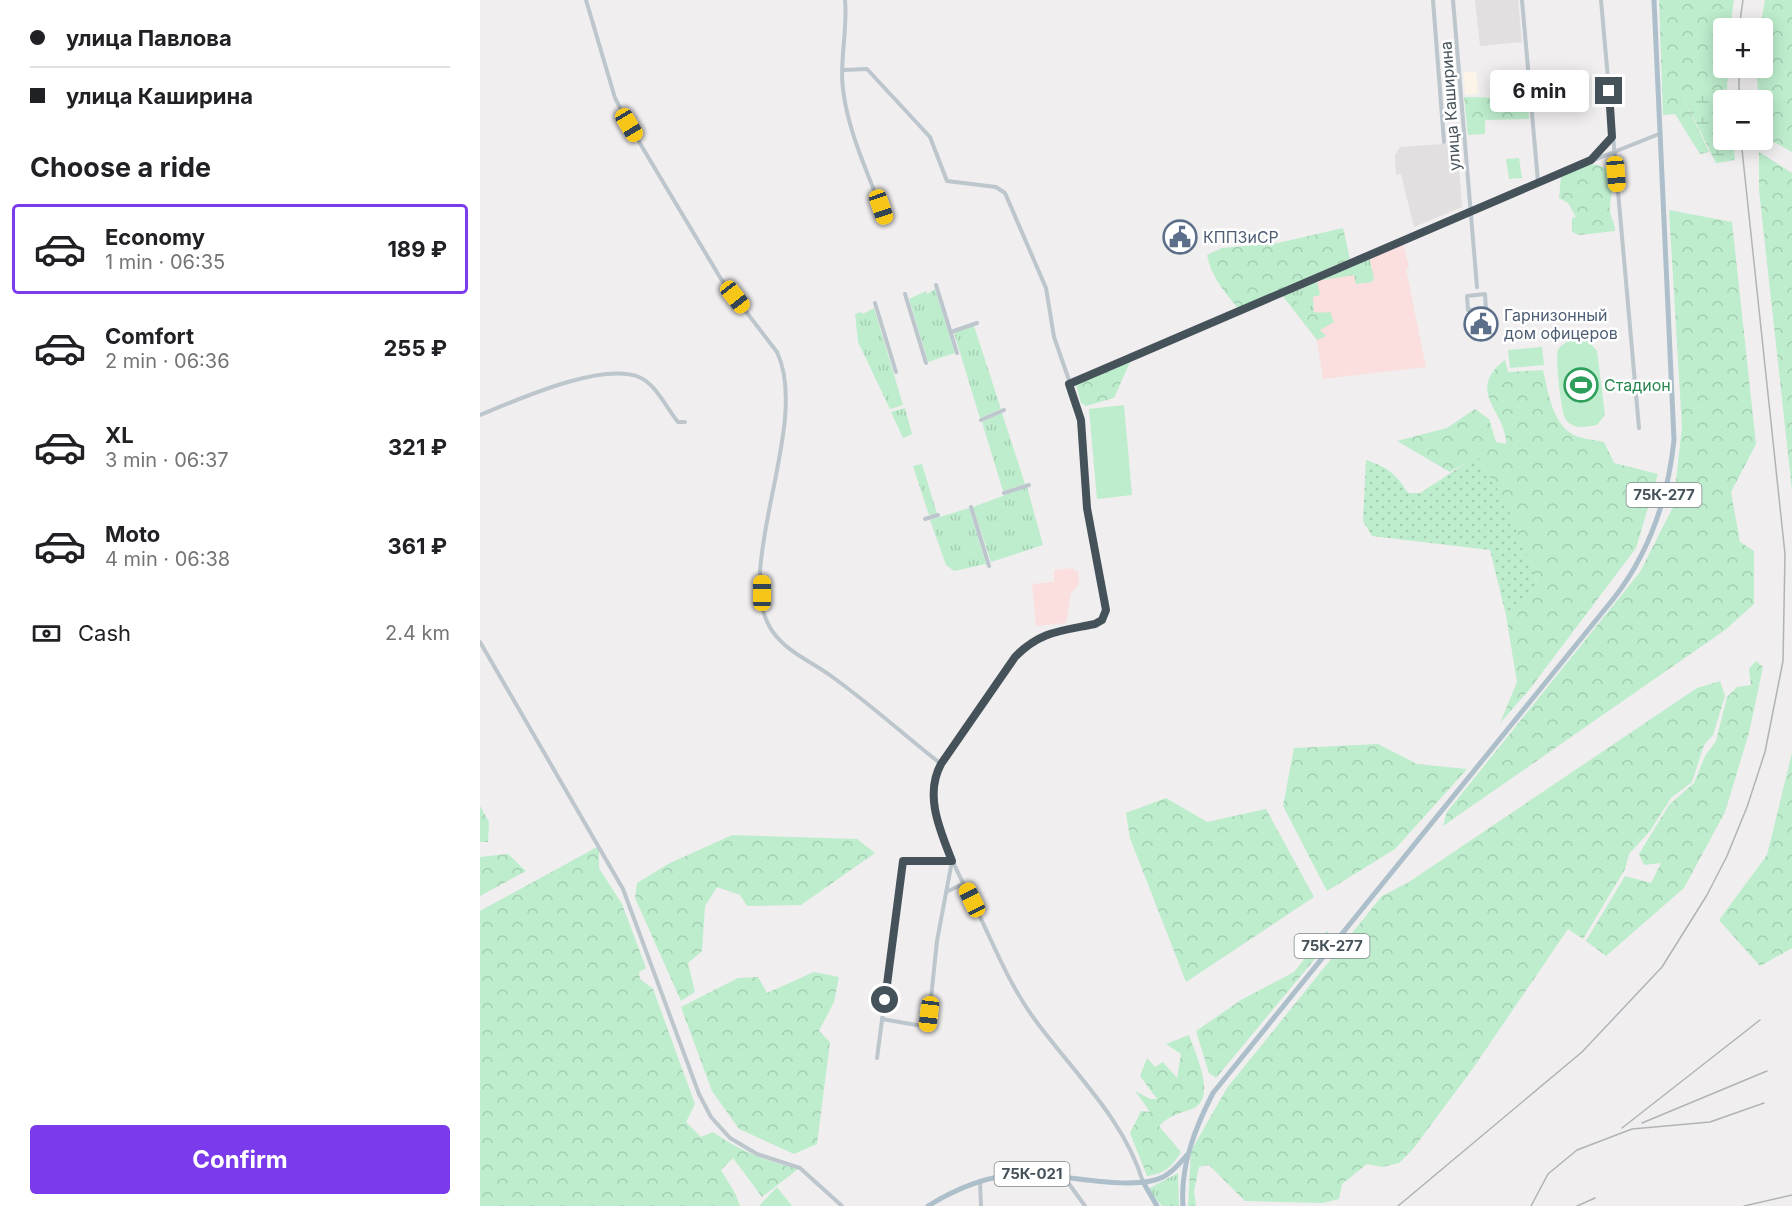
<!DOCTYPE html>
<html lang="en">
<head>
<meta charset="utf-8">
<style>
  :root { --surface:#fff; --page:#f6f6f6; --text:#202124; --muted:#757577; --line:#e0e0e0; --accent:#7c3aed }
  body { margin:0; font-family:Inter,sans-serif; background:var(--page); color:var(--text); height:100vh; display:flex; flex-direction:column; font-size:22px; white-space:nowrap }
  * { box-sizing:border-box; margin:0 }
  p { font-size:20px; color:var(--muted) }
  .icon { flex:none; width:33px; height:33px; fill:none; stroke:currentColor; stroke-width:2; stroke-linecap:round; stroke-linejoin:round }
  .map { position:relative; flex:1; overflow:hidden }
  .panel { display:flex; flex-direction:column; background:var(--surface); width:480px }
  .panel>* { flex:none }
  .banner { display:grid; align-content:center; height:132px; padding:0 30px; background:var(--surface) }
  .controls { position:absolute; left:1233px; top:18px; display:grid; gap:12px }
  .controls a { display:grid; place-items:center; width:60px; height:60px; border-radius:6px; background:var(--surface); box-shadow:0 3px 15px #0003; font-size:30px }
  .end { position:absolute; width:27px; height:27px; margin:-14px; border:8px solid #46525a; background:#fff; box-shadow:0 0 0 3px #fff }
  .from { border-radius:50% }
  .bubble { position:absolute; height:42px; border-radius:6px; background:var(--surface); box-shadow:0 3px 15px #0003; font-size:20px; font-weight:700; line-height:42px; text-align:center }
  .car { position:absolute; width:18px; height:36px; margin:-18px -9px; border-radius:8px; box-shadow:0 0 4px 2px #0007; background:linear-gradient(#f5c518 24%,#345 0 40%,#f5c518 0 76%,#345 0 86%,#f5c518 0) }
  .banner b { display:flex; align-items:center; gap:21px; height:57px; font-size:22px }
  .banner b+b { border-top:2px solid var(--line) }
  .banner i { width:15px; height:15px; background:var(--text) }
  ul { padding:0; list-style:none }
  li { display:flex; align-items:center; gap:18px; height:90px; margin:0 12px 9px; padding:0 18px; border:3px solid transparent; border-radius:6px }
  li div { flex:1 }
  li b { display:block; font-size:22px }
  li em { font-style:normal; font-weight:700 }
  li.selected { border-color:var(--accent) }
  li>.icon { width:54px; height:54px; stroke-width:1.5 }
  h2 { padding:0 30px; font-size:27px; line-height:72px }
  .pay { display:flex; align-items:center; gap:15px; height:66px; padding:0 30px; font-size:22px }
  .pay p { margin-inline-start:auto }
  .primary-button { display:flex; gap:12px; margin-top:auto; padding:12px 30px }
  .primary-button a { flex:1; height:69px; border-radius:6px; background:var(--accent); color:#fff; font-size:24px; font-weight:700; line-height:69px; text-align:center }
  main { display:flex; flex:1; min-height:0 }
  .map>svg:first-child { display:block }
  .commercial { fill:#fbf4e7 }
  .education { fill:#e1dfdf }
  .medical { fill:#fadfde }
  .grass { fill:url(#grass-tufts) }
  .forest { fill:url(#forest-crowns) }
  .wetland { fill:url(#wetland-marsh) }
  .garden { fill:url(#garden-dots) }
  .pitch { fill:#bdedcd }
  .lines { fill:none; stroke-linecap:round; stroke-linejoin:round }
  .minor { stroke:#bcc6cc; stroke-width:4 }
  .major { stroke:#aebfcc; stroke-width:5 }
  .rail { stroke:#b0b3b8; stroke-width:1.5 }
  .route { stroke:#46525a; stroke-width:8 }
  .labels { text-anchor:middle; stroke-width:5; stroke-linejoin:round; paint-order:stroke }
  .shield { fill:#fff; stroke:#7e868c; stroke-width:1.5 }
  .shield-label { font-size:15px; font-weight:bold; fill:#46525a }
  .street-label { font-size:16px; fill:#46525a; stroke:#fff }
  .service-label { font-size:16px; fill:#4e5e75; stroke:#fff; text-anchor:start }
  .leisure-label { font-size:16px; fill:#27864d; stroke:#fff; text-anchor:start }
</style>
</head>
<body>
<main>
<section class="panel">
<div class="banner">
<b><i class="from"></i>улица Павлова</b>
<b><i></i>улица Каширина</b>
</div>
<h2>Choose a ride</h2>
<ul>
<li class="selected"><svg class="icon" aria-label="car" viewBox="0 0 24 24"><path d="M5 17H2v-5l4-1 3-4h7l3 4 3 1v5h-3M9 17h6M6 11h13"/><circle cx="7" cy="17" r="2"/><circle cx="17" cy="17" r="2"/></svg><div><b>Economy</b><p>1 min · 06:35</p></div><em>189 ₽</em></li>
<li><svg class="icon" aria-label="car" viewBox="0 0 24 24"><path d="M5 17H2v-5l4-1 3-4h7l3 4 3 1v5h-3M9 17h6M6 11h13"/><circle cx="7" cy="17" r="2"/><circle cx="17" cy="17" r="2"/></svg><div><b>Comfort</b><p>2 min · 06:36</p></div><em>255 ₽</em></li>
<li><svg class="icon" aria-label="car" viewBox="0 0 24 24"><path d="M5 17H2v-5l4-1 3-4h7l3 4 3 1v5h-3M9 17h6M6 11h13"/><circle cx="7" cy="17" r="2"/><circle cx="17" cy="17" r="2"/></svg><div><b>XL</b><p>3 min · 06:37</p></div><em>321 ₽</em></li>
<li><svg class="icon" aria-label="car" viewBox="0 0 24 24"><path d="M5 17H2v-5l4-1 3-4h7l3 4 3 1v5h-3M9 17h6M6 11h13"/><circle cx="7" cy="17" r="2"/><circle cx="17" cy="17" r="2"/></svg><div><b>Moto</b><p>4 min · 06:38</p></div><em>361 ₽</em></li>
</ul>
<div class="pay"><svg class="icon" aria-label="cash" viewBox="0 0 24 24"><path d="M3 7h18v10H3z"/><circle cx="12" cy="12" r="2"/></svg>Cash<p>2.4 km</p></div>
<div class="primary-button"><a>Confirm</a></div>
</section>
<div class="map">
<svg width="1312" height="1206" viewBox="0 0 1312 1206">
  <defs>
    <pattern id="grass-tufts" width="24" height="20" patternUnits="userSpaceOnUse" patternTransform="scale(1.5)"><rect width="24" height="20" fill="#bdedcd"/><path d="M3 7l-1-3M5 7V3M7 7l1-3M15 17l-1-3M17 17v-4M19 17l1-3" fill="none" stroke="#a4cdb2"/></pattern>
    <pattern id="forest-crowns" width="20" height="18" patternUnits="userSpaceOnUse" patternTransform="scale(1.5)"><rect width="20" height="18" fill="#bdedcd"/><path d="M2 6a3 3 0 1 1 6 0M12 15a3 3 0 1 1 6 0" fill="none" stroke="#a4cdb2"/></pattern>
    <pattern id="wetland-marsh" width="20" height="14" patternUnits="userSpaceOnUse" patternTransform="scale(1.5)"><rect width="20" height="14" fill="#bdedcd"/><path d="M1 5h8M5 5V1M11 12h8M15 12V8" fill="none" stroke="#a4cdb2"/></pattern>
    <pattern id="garden-dots" width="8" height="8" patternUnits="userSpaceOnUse" patternTransform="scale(1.5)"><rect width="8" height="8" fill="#bdedcd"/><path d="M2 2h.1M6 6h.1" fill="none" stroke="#a4cdb2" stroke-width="1.8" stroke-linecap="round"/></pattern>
  </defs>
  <rect width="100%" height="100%" fill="#f0eeee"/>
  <polygon class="commercial" points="996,71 998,94 985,95 984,72"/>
  <g class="education">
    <polygon points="995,0 1038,0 1042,42 1000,46"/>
    <polygon points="977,143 982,207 934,227 921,174 916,175 915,155 920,147"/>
  </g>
  <g class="medical">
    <polygon points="923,242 929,268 926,269 946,367 843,379 837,340 802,295"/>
    <polygon points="593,568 594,571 598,571 599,584 591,593 586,623 556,626 552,584 574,582 574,570"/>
  </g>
  <g class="grass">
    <polygon points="889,257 894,278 892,282 876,284 874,275 837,281 840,295 833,297 834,314 818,305 807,292"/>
    <polygon points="455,289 475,353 448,362 429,299 446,291 447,294"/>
    <polygon points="394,308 423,405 410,409 378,342 375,314 381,312 383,314"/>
    <polygon points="494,326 521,409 500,418 474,333"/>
    <polygon points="425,408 432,434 423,438 411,412"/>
    <polygon points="522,413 545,484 523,491 502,422"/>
    <polygon points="442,464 457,514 449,515 433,466"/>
    <polygon points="547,487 563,545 511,562 493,507"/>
    <polygon points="489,508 506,564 474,571 466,565 450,520"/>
    <polygon points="698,1173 699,1206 682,1206 671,1193 670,1188"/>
  </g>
  <g class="forest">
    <polygon points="1179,0 1254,0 1250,28 1244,28 1244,68 1248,68 1247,89 1203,97 1229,152 1220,154 1195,114 1183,115"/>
    <polygon points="1285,0 1312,0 1312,152 1283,136 1282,100 1279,100 1276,68 1282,68 1282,28 1280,28"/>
    <polygon points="1046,84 1049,119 1005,120 1005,134 988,135 984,97 1027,98 1031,96 1031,85"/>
    <polygon points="1279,152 1312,173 1312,490 1279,190"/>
    <path d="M1108,164l10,1 14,6c4,17 -3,26 -2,41 1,6 5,11 5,19l-36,4 -7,-3v-14l4,-1 -8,-14 -9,-5 2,-21z"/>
    <polygon points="1189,210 1252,222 1276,444 1251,492 1260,542 1274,551 1274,604 1245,630 963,826 967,812 1160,572 1193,507 1202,427"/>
    <path d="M863,228l7,31 -112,49c-14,-16 -27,-32 -31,-53l15,-7 56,-5z"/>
    <path d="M807,292c17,15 16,23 43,20l4,10 -14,8 6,6 -9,4 -35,-45z"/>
    <polygon points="651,360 634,398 606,406 601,403 596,384"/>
    <path d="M1025,360l3,12 35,-2c5,21 9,52 29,64 8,5 23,6 32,8l10,21 44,11 -22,74 -107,142 -29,33 17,-41 -11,-67 32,-32 -61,-126 -27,15 -53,-31 50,-13 28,-19 14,10 7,23 10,2c1,-32 -42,-53 -1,-84z"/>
    <polygon points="1276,661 1283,667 1269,733 1245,812 1204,888 1126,956 1106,941 1145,876 1171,883 1181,863 1164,865 1159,854 1189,805 1214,783 1225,756 1236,741 1247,697 1257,687 1271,685 1269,669"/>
    <polygon points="1240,681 1245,696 1233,735 1224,745 1212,782 1191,798 1170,831 1149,854 1145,869 1103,939 1088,929 991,1071 933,1149 919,1163 902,1167 887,1164 862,1184 859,1199 843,1203 765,1201 729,1165 719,1167 714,1191 716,1206 708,1206 711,1151 747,1088 902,896 929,882 1217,688"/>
    <polygon points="898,744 937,764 987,769 915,849 847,891 803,806 814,748"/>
    <polygon points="1312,753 1312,948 1280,966 1239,920 1287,855"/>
    <polygon points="686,798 727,822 786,809 834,897 706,982 650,838 646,813"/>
    <polygon points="0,806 9,822 8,842 0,842"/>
    <polygon points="252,835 377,839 395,853 321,905 267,906 260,895 237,887 225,906 222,951 208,963 215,992 201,1001 155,898 157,883 188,864"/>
    <path d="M119,846v22l23,36 24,64 -7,4 1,7 13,10 42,115 -9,18 15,15 12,-5c27,19 53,29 85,37l-36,28 -29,-39 -12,12 15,25 4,11h-260v-295z"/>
    <polygon points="28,854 46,871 0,896 0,857"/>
    <polygon points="847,931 853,937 736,1078 729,1073 716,1031 761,1000 814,972"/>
    <polygon points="334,972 359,977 354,1002 339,1031 350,1042 337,1144 314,1154 259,1129 232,1091 201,1007 258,978 278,977 287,993"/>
    <path d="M709,1035c6,18 29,64 3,74 -12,4 -24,7 -33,17l22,26c-9,15 -17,22 -34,24l-17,-43 11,-22 9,1 -15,-21 15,8h7l-17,-23 7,-18 8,9 8,-5 14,16 4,-24 -15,-10z"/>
  </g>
  <polygon class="wetland" points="1247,89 1249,100 1244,100 1244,140 1253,140 1255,160 1236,163 1203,97"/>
  <path class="garden" d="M997,456l28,45 33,83 -32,31 -16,-65 -118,-14 -9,-15 3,-61c23,8 29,13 42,33h12z"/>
  <g class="pitch">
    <polygon points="1039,158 1042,178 1029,179 1026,159"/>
    <path d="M1094,339l14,2 9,10 8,64 -8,10c-11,2 -23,5 -31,-5 -5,-6 -11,-63 -8,-70 3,-6 11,-9 16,-11z"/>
    <polygon points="1062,347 1064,365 1030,368 1028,350"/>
    <polygon points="644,405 652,495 617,499 609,409"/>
    <polygon points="297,1187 312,1206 279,1206"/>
  </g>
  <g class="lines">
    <g class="minor">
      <path d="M106,0l29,98 14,27 92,154 56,73c35,74 -48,220 -4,280 14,20 39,30 58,44 38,27 73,59 110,88"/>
      <path d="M365,0c3,29 -6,63 -2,89 5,45 28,90 43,133"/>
      <polyline points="953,0 964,142"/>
      <polyline points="973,0 997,287"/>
      <polyline points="1042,0 1058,182"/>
      <polyline points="1121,0 1159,428"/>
      <path d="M364,70l23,-1 63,68 17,44 49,6 9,6 41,95 8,49 24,69 9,102 19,102 -4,10 -7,4c-34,7 -55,8 -80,33l-74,107c-6,11 -9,22 -7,35 5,43 29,83 48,122 15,32 30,67 51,96 38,53 91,101 110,165"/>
      <polyline points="1113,157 1133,137"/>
      <polyline points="456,285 477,353"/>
      <polyline points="425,294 446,363"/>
      <polygon points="1005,294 1006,309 988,310 987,296"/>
      <polyline points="395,303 416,372"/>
      <polyline points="471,332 497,323"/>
      <polyline points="589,384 989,210 1179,134"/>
      <path d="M0,415c37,-15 120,-53 159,-38 17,7 28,32 39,45h7"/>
      <polyline points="501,420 524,410"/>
      <polyline points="524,493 549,485"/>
      <polyline points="491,507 509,566"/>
      <polyline points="445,519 458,515"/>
      <polyline points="0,642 143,889 219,1094 231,1117 250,1138 277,1154 320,1168 362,1206"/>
      <polyline points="466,892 483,884"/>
      <polyline points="402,1019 448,1027 457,941 472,861"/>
      <polyline points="397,1058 423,861 472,861"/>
      <polyline points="584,1177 605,1206"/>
      <polyline points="500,1181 501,1206"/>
    </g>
    <g class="major">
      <polyline points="663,1182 677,1206"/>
      <path d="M448,1206c29,-18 63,-32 99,-32 35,0 107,18 136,3 10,-5 17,-14 24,-22"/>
      <path d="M703,1206c-3,-40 12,-78 30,-113l401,-495c35,-45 54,-100 60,-158l-20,-440"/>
    </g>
    <g class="rail">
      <polyline points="1259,28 1263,0"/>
      <polyline points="1259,100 1259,68"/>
      <polyline points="1162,1123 1287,1071"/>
      <polyline points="1142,1128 1280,1020"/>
      <polyline points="918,1206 1102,1052 1182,967 1227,895 1247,856 1267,807 1285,752 1303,661 1305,554 1261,140"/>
      <polyline points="1051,1206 1068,1174 1097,1150 1152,1129 1230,1122 1284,1103"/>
      <polyline points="1097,1206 1115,1198"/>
      <polyline points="1264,1206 1312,1195"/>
    </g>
  </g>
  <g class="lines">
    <path class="route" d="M405,1000l18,-139h49c-12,-31 -28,-66 -11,-97l74,-107c25,-26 46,-26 80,-33l7,-4 4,-10 -19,-102 -6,-88 -12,-36 522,-224 21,-23 -3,-46"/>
  </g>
  <defs>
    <symbol id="civic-ring" viewBox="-11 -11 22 22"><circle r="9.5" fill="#fff" stroke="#5c6f8a" stroke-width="1.5"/><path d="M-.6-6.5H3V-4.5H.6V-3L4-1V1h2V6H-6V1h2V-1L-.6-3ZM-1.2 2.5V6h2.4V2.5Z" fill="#5c6f8a"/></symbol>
    <symbol id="stadium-ring" viewBox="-11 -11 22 22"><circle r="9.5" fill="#fff" stroke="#2e9e5b" stroke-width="1.5"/><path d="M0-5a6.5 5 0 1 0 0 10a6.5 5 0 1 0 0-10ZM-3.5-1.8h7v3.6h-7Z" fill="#2e9e5b"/></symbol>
  </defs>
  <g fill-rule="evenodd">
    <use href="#civic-ring" x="681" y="218" width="38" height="38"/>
    <use href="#civic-ring" x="982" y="305" width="38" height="38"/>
    <use href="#stadium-ring" x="1082" y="366" width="38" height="38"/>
  </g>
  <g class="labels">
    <g class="shield">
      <rect x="1146.5" y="483" width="75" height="24" rx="4.5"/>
      <rect x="814.5" y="934" width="75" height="24" rx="4.5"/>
      <rect x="514.5" y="1162" width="75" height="24" rx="4.5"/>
    </g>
    <g class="shield-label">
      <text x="1184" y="500">75К-277</text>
      <text x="852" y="951">75К-277</text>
      <text x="552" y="1179">75К-021</text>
    </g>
    <g class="street-label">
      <text transform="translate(970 106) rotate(-94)" y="6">улица Каширина</text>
    </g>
    <g class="service-label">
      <text x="723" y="243">КППЗиСР</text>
      <text x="1024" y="321">Гарнизонный<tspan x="1024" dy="18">дом офицеров</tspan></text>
    </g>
    <g class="leisure-label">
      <text x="1124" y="391">Стадион</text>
    </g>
  </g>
</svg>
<div class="controls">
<a>+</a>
<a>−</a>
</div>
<i class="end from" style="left:405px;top:1000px"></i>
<i class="end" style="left:1129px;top:91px"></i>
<div class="bubble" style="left:1010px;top:70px;width:99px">6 min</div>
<i class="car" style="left:149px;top:125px;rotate:149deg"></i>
<i class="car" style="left:1136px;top:174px;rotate:175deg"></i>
<i class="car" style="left:401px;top:207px;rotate:161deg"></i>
<i class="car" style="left:255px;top:297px;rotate:142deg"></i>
<i class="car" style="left:282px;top:593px;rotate:0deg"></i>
<i class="car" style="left:492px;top:900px;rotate:334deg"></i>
<i class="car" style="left:449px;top:1014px;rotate:187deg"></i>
</div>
</main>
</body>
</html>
